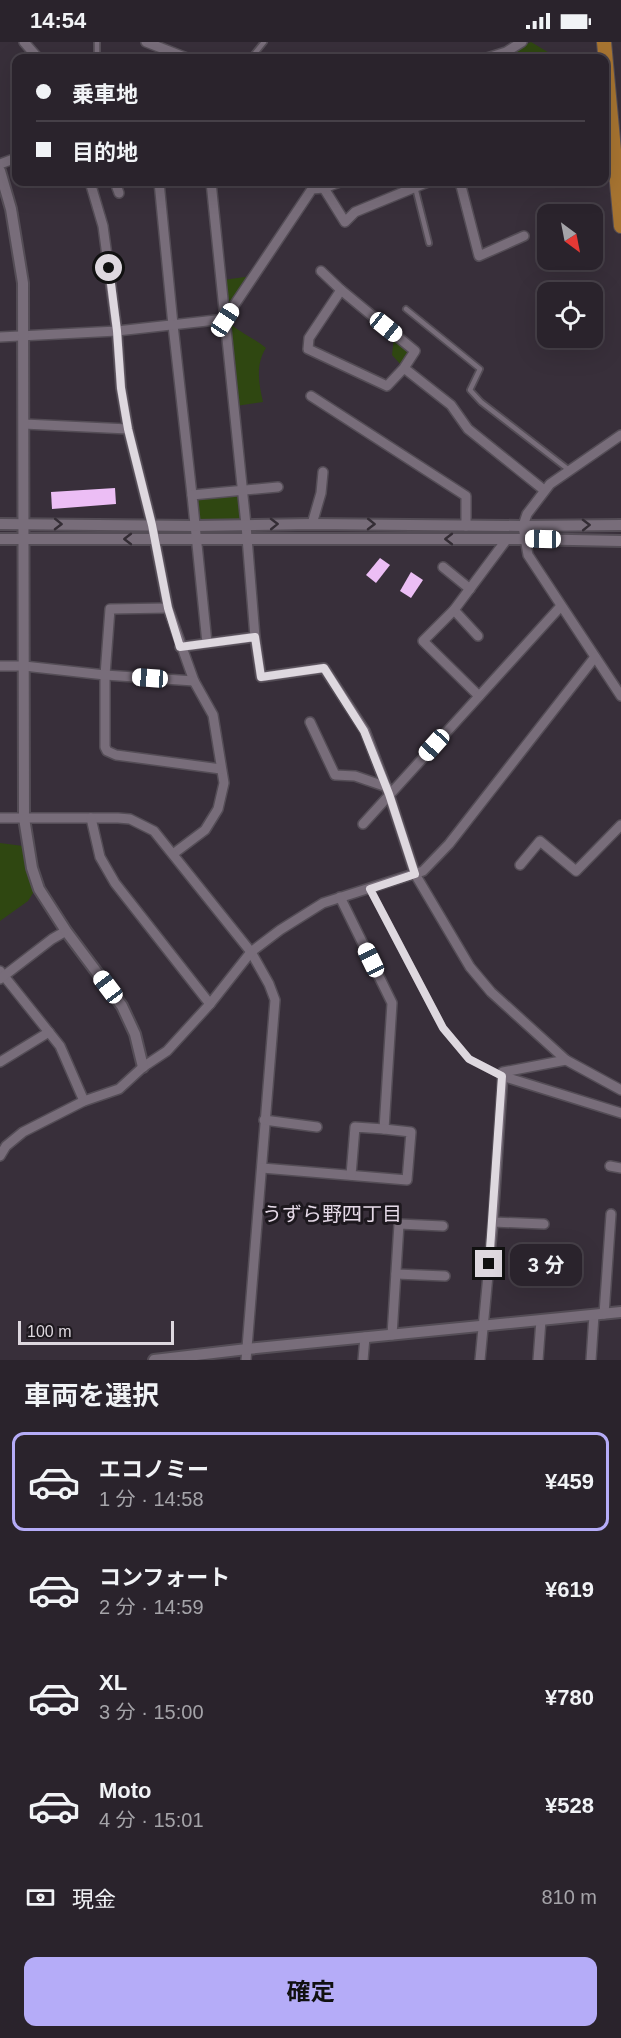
<!DOCTYPE html>
<html lang="ja">
<head>
<meta charset="utf-8">
<style>
  :root { --surface:#2a232c; --page:#322b34; --text:#f1f3f6; --muted:#a5a4a9; --line:#464048; --accent:#b5acf8 }
  body { margin:0; font-family:Arial,"Noto Sans JP",sans-serif; background:var(--page); color:var(--text); height:100vh; display:flex; flex-direction:column; font-size:22px; white-space:nowrap }
  * { box-sizing:border-box; margin:0 }
  p { font-size:20px; color:var(--muted) }
  .icon { flex:none; width:33px; height:33px; fill:none; stroke:currentColor; stroke-width:2; stroke-linecap:round; stroke-linejoin:round }
  .map { position:relative; height:1318px; overflow:hidden }
  .sheet { display:flex; flex-direction:column; background:var(--surface); flex:1 }
  .sheet>* { flex:none }
  .banner { position:absolute; left:12px; top:12px; width:597px; height:132px; border-radius:12px; box-shadow:0 6px 24px #0002,0 0 0 2px var(--line); display:grid; align-content:center; height:132px; padding:0 24px; background:var(--surface) }
  .needle { width:39px; rotate:148deg }
  .buttons { position:absolute; left:537px; top:162px; display:grid; gap:12px }
  .buttons a { display:grid; place-items:center; width:66px; height:66px; border-radius:12px; background:var(--surface); box-shadow:0 6px 24px #0002,0 0 0 2px var(--line); font-size:30px }
  .scale { position:absolute; left:18px; bottom:15px; width:156px; box-sizing:border-box; padding-left:6px; border:3px solid #ded8df; border-top:0; font-size:16px; line-height:21px; white-space:nowrap; color:#ded8df; -webkit-text-stroke:4px #1d181e; paint-order:stroke }
  .end { position:absolute; width:27px; height:27px; margin:-14px; border:8px solid #ded8df; background:#111; box-shadow:0 0 0 3px #111 }
  .from { border-radius:50% }
  .bubble { position:absolute; height:42px; border-radius:12px; background:var(--surface); box-shadow:0 6px 24px #0002,0 0 0 2px var(--line); font-size:20px; font-weight:700; line-height:42px; text-align:center }
  .car { position:absolute; width:18px; height:36px; margin:-18px -9px; border-radius:8px; box-shadow:0 0 4px 2px #0007; background:linear-gradient(#fff 24%,#345 0 40%,#fff 0 76%,#345 0 86%,#fff 0) }
  .banner b { display:flex; align-items:center; gap:21px; height:57px; font-size:22px }
  .banner b+b { border-top:2px solid var(--line) }
  .banner i { width:15px; height:15px; background:var(--text) }
  ul { padding:0; list-style:none }
  li { display:flex; align-items:center; gap:18px; height:99px; margin:0 12px 9px; padding:0 12px; border:3px solid transparent; border-radius:12px }
  li div { flex:1 }
  li b { display:block; font-size:22px }
  li em { font-style:normal; font-weight:700 }
  li.on { border-color:var(--accent) }
  li>.icon { width:54px; height:54px; stroke-width:1.5 }
  h2 { padding:0 24px; font-size:27px; line-height:72px }
  .pay { display:flex; align-items:center; gap:15px; height:66px; padding:0 24px; font-size:22px }
  .pay p { margin-inline-start:auto }
  .button { display:flex; gap:12px; margin-top:auto; padding:12px 24px }
  .button a { flex:1; height:69px; border-radius:12px; background:var(--accent); color:#111; font-size:24px; font-weight:700; line-height:69px; text-align:center }
  .status { display:flex; justify-content:space-between; align-items:center; height:42px; padding:0 30px; background:var(--surface); direction:ltr }
  .status svg { height:16px; fill:currentColor }
  .map>svg:first-child { display:block }
  .green { fill:#2f4711 }
  .building { fill:#ecbef5 }
  .lines { fill:none; stroke-linecap:round; stroke-linejoin:round }
  .service-casing { stroke:#544d56; stroke-width:8 }
  .minor-casing { stroke:#544d56; stroke-width:12 }
  .tertiary-casing { stroke:#544d56; stroke-width:14 }
  .primary-casing { stroke:#544d56; stroke-width:16 }
  .service { stroke:#786d7a; stroke-width:4.5 }
  .minor { stroke:#786d7a; stroke-width:9 }
  .tertiary { stroke:#786d7a; stroke-width:10 }
  .primary { stroke:#a77431; stroke-width:14 }
  .oneway { stroke:#342d35 }
  .route { stroke:#ded8df; stroke-width:8 }
  .labels { text-anchor:middle; stroke-width:6; stroke-linejoin:round; paint-order:stroke }
  .neighbourhood-label { font-size:20px; fill:#e5d9e7; stroke:#1d181e }
</style>
</head>
<body>
<div class="status"><b>14:54</b><svg viewBox="0 0 49 12"><path d="M0 12V9h3v3zM5 12V6h3v6zM10 12V3h3v9zM15 12V0h3v12zM26 1h20v11H26zM47 4h2v5h-2z"/></svg></div>
<div class="map">
<svg width="621" height="1318" viewBox="0 0 621 1318">
  <rect width="100%" height="100%" fill="#382f3a"/>
  <g class="green">
    <polygon points="531,0 551,12 548,16 519,16 515,8"/>
    <polygon points="252,234 227,273 223,238"/>
    <path d="M228,279c10,11 26,17 38,27 -11,17 -7,36 -3,54l-27,4z"/>
    <polygon points="394,295 411,309 402,324 392,313"/>
    <polygon points="241,450 244,481 197,482 194,454"/>
    <polygon points="0,801 23,804 35,848 28,859 0,879"/>
  </g>
  <g class="building">
    <polygon points="115,446 116,462 52,467 51,450"/>
    <polygon points="380,516 390,523 376,541 366,533"/>
    <polygon points="411,530 423,538 411,556 400,549"/>
  </g>
  <g class="lines">
    <defs>
      <g id="service">
        <polyline points="97,0 97,16"/>
        <polyline points="251,16 264,0"/>
        <polyline points="415,145 429,201"/>
        <polyline points="406,267 480,327 470,348 481,360 569,428"/>
        <polyline points="370,847 443,986 469,1017 502,1034"/>
      </g>
      <g id="minor">
        <polyline points="24,0 38,16"/>
        <polyline points="146,0 187,16"/>
        <polyline points="487,16 506,10 522,0"/>
        <polyline points="0,122 16,116"/>
        <polyline points="90,140 103,184 117,289 121,346 128,387 152,483 168,566 194,639 213,673 224,741 218,767 205,788 173,812"/>
        <polyline points="115,140 119,151"/>
        <polyline points="159,140 173,283 192,453"/>
        <polyline points="320,140 345,180 355,170 428,140"/>
        <polyline points="460,140 479,214 524,194"/>
        <polyline points="321,229 341,248"/>
        <polyline points="225,277 312,147 324,146 340,140"/>
        <polyline points="0,295 117,289 225,277"/>
        <polyline points="404,326 415,309 341,248 309,296 308,307 387,344 404,326 451,363 468,387 544,448"/>
        <polyline points="311,354 466,454 466,484"/>
        <polyline points="24,382 128,387"/>
        <polyline points="621,393 550,442 527,472 523,484 528,513 621,654"/>
        <polyline points="312,482 321,451 323,430"/>
        <polyline points="443,525 470,547"/>
        <polyline points="168,566 110,567 105,633 105,705 107,709 116,713 221,727"/>
        <polyline points="454,568 478,594"/>
        <polyline points="255,595 261,635 324,626 365,689 389,752 415,832 470,925 491,950 566,1018 621,1048"/>
        <polyline points="207,601 192,453 278,445"/>
        <polyline points="180,605 255,595 246,483 211,140"/>
        <polyline points="0,624 24,624 105,633 194,639"/>
        <polyline points="479,654 423,599 454,568 507,497"/>
        <polyline points="310,680 335,733 355,734 387,745"/>
        <polyline points="0,776 118,776 130,777 154,789 251,910 269,942 275,958 246,1318"/>
        <polyline points="91,776 100,815 115,841 210,962"/>
        <polyline points="363,782 561,564"/>
        <polyline points="520,823 540,799 576,829 621,783"/>
        <polyline points="0,929 60,1004 84,1059"/>
        <polyline points="0,937 52,897 66,889"/>
        <polyline points="0,1020 49,990"/>
        <polyline points="502,1034 621,1071"/>
        <polyline points="264,1078 317,1085"/>
        <polyline points="0,1114 6,1104 23,1090 84,1059 119,1047 143,1025 167,1009 210,962 251,910 280,888 323,861 423,829 449,802 595,615"/>
        <polyline points="610,1124 621,1126"/>
        <polyline points="262,1126 407,1138 411,1090 384,1087 392,961 340,855"/>
        <polyline points="351,1133 355,1085 384,1087"/>
        <polyline points="493,1180 544,1182"/>
        <polyline points="396,1232 445,1234"/>
        <polyline points="604,1272 611,1172"/>
        <polyline points="392,1293 399,1182 443,1184"/>
        <polyline points="363,1318 365,1295"/>
        <polyline points="480,1318 493,1180 503,1030 566,1018"/>
        <polyline points="538,1318 541,1278"/>
        <polyline points="591,1318 594,1273"/>
      </g>
      <g id="tertiary">
        <polyline points="0,129 11,167 23,241 24,776 32,826 39,847 66,889 122,964 135,992 143,1025"/>
        <polyline points="0,482 195,484 312,482 523,484 621,483"/>
        <polyline points="0,497 524,497 621,499"/>
        <polyline points="154,1318 247,1307 621,1270"/>
      </g>
      <polyline id="primary" points="604,0 621,184"/>
    </defs>
    <use href="#service" class="service-casing"/>
    <use href="#minor" class="minor-casing"/>
    <use href="#tertiary" class="tertiary-casing"/>
    <use href="#primary" class="primary-casing"/>
    <use href="#service" class="service"/>
    <use href="#minor" class="minor"/>
    <use href="#tertiary" class="tertiary"/>
    <use href="#primary" class="primary"/>
  </g>
  <defs><path id="oneway-chevron" d="M-2-3.5L2.5 0L-2 3.5" fill="none" stroke-width="1.6" stroke-linecap="round" stroke-linejoin="round" transform="scale(1.5)"/></defs>
  <g class="oneway">
    <use href="#oneway-chevron" transform="translate(58 482) rotate(1)"/>
    <use href="#oneway-chevron" transform="translate(274 482) rotate(-1)"/>
    <use href="#oneway-chevron" transform="translate(371 482) rotate(1)"/>
    <use href="#oneway-chevron" transform="translate(586 483) rotate(-1)"/>
    <use href="#oneway-chevron" transform="translate(128 497) rotate(-180)"/>
    <use href="#oneway-chevron" transform="translate(449 497) rotate(-180)"/>
  </g>
  <g class="lines">
    <polyline class="route" points="109,226 117,289 121,346 128,387 152,483 168,566 180,605 255,595 261,635 324,626 364,689 389,752 415,832 370,847 443,986 469,1017 502,1034 489,1222"/>
  </g>
  <g class="labels">
    <g class="neighbourhood-label">
      <text x="332" y="1179">うずら野四丁目</text>
    </g>
  </g>
</svg>
<div class="buttons">
<a><svg class="needle" viewBox="-14 -14 28 28"><path d="M0-13l5 13h-10z" fill="#e53935"/><path d="M0 13l5-13h-10z" fill="#a5a4a9"/></svg></a>
<a><svg class="icon" aria-label="locate" viewBox="0 0 24 24"><circle cx="12" cy="12" r="6"/><path d="M12 2v4M12 18v4M2 12h4M18 12h4"/></svg></a>
</div>
<div class="scale">100 m</div>
<i class="end from" style="left:109px;top:226px"></i>
<i class="end" style="left:489px;top:1222px"></i>
<div class="bubble" style="left:510px;top:1202px;width:72px">3 分</div>
<i class="car" style="left:225px;top:278px;rotate:33deg"></i>
<i class="car" style="left:386px;top:285px;rotate:129deg"></i>
<i class="car" style="left:543px;top:497px;rotate:271deg"></i>
<i class="car" style="left:150px;top:636px;rotate:274deg"></i>
<i class="car" style="left:434px;top:703px;rotate:222deg"></i>
<i class="car" style="left:371px;top:918px;rotate:334deg"></i>
<i class="car" style="left:108px;top:945px;rotate:323deg"></i>
<div class="banner">
<b><i class="from"></i>乗車地</b>
<b><i></i>目的地</b>
</div>
</div>
<section class="sheet">
<h2>車両を選択</h2>
<ul>
<li class="on"><svg class="icon" aria-label="car" viewBox="0 0 24 24"><path d="M5 17H2v-5l4-1 3-4h7l3 4 3 1v5h-3M9 17h6M6 11h13"/><circle cx="7" cy="17" r="2"/><circle cx="17" cy="17" r="2"/></svg><div><b>エコノミー</b><p>1 分 · 14:58</p></div><em>¥459</em></li>
<li><svg class="icon" aria-label="car" viewBox="0 0 24 24"><path d="M5 17H2v-5l4-1 3-4h7l3 4 3 1v5h-3M9 17h6M6 11h13"/><circle cx="7" cy="17" r="2"/><circle cx="17" cy="17" r="2"/></svg><div><b>コンフォート</b><p>2 分 · 14:59</p></div><em>¥619</em></li>
<li><svg class="icon" aria-label="car" viewBox="0 0 24 24"><path d="M5 17H2v-5l4-1 3-4h7l3 4 3 1v5h-3M9 17h6M6 11h13"/><circle cx="7" cy="17" r="2"/><circle cx="17" cy="17" r="2"/></svg><div><b>XL</b><p>3 分 · 15:00</p></div><em>¥780</em></li>
<li><svg class="icon" aria-label="car" viewBox="0 0 24 24"><path d="M5 17H2v-5l4-1 3-4h7l3 4 3 1v5h-3M9 17h6M6 11h13"/><circle cx="7" cy="17" r="2"/><circle cx="17" cy="17" r="2"/></svg><div><b>Moto</b><p>4 分 · 15:01</p></div><em>¥528</em></li>
</ul>
<div class="pay"><svg class="icon" aria-label="cash" viewBox="0 0 24 24"><path d="M3 7h18v10H3z"/><circle cx="12" cy="12" r="2"/></svg>現金<p>810 m</p></div>
<div class="button"><a>確定</a></div>
</section>
</body>
</html>
